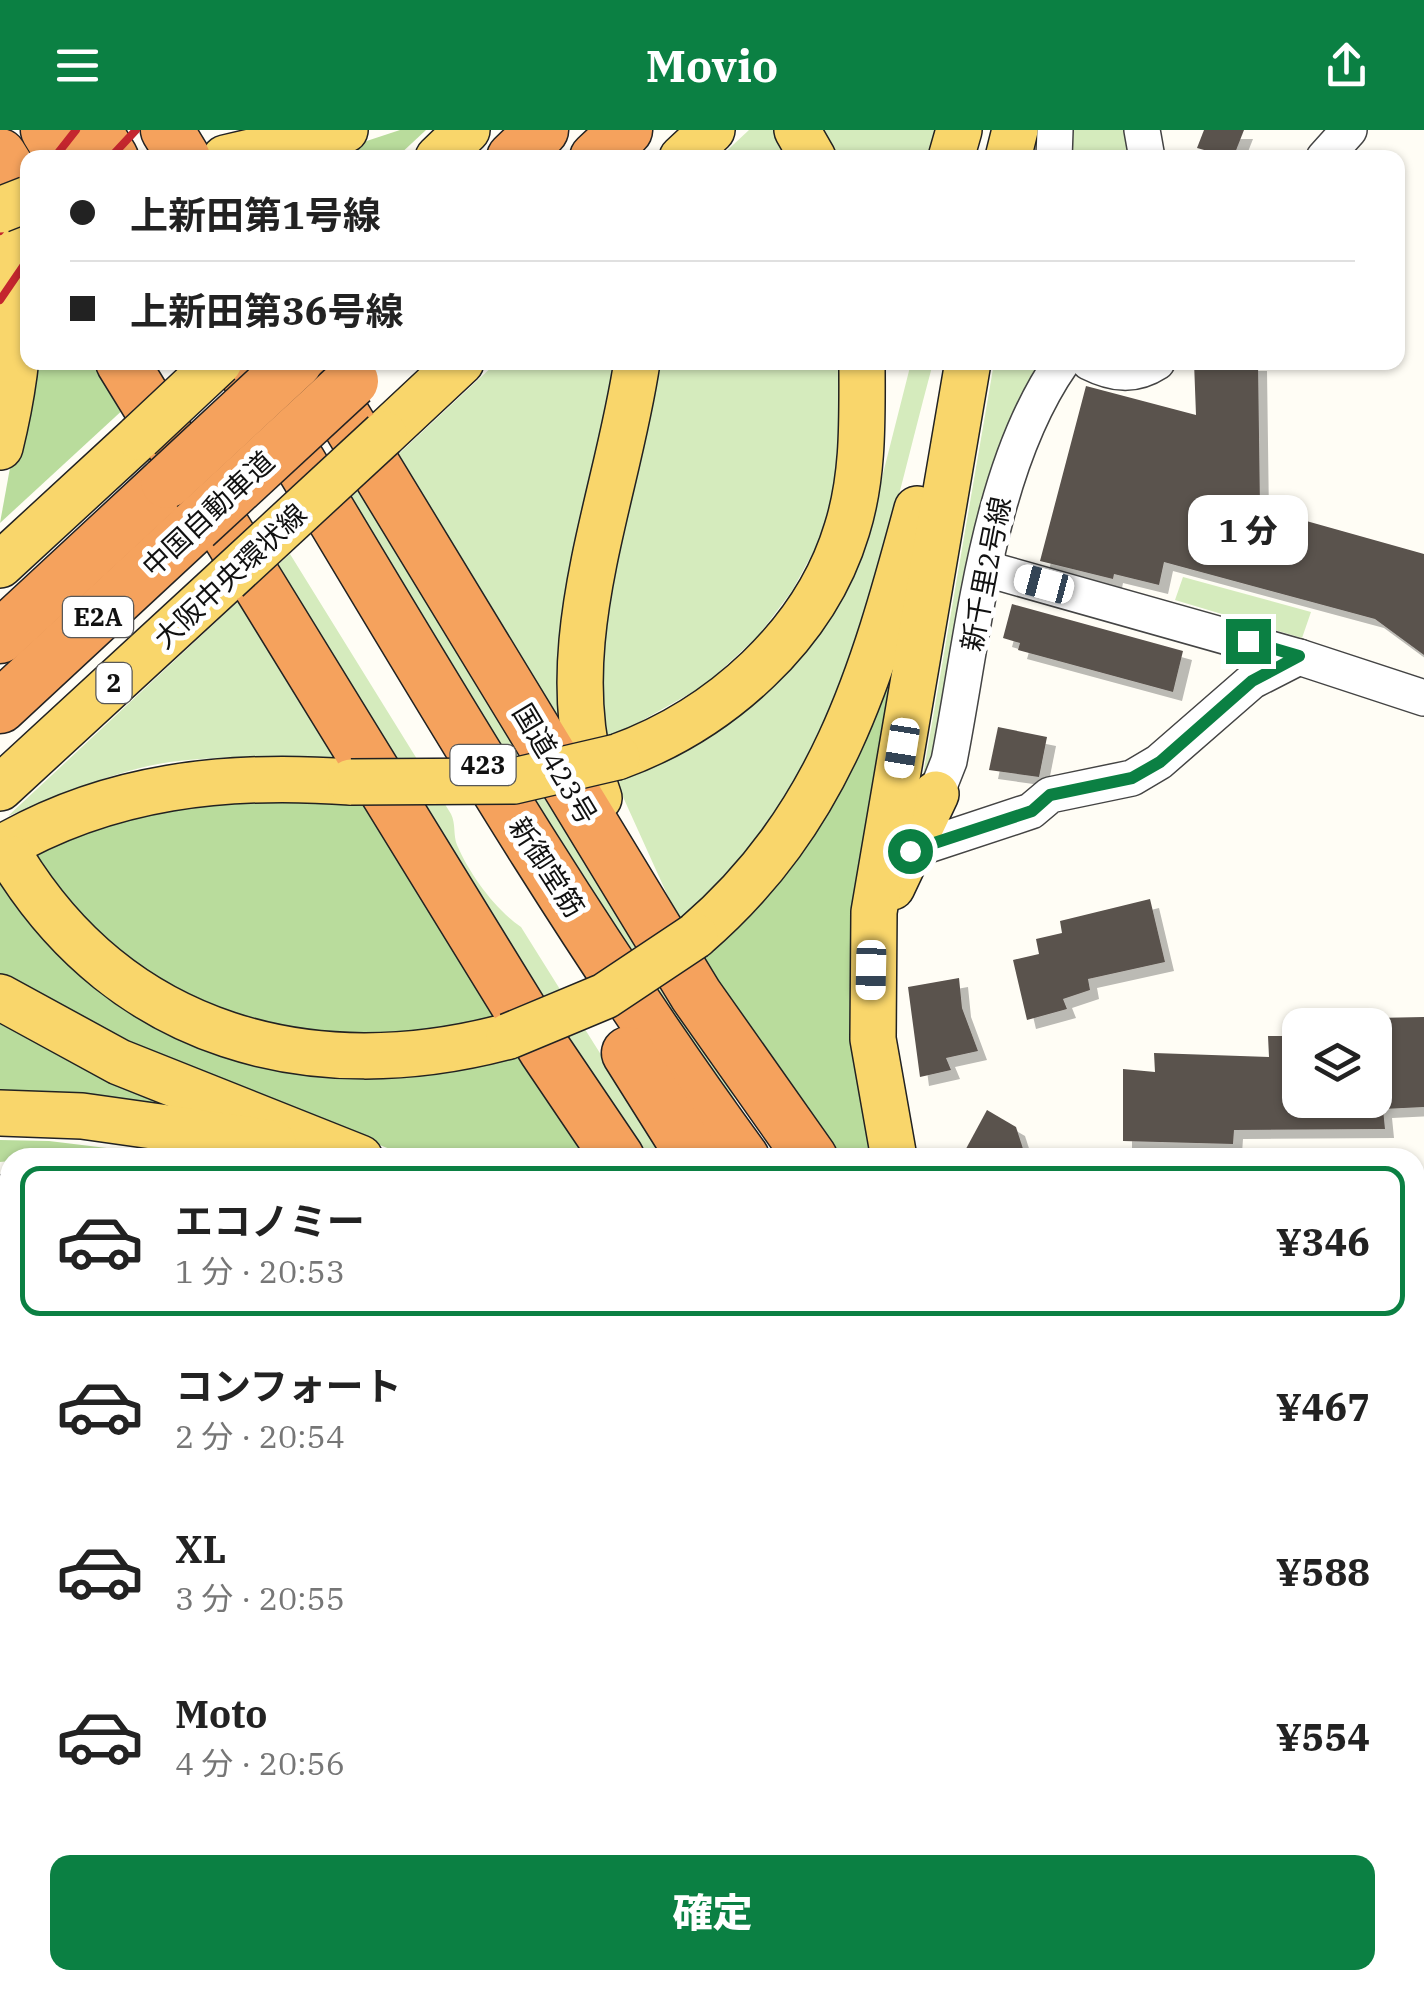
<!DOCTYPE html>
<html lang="ja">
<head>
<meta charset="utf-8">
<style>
  :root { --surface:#fff; --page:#f6f6f6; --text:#222; --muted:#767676; --line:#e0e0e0; --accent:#0b8043 }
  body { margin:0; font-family:"IBM Plex Serif","Noto Sans JP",serif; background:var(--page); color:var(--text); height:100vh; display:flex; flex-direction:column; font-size:38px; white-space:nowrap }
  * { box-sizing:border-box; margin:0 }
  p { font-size:32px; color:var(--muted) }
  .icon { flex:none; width:55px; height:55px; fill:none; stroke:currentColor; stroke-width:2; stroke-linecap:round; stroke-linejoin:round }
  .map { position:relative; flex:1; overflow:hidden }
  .details { position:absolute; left:0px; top:1018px; width:1425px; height:842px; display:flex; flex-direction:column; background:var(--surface); border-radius:30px 30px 0 0; box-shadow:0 2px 8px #0004 }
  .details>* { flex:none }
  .hud { position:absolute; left:20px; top:20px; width:1385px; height:220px; border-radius:20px; box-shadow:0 2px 8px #0004; display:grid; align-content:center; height:220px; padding:0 50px; background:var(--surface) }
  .controls { position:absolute; left:1282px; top:878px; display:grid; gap:20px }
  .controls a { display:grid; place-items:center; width:110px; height:110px; border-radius:20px; background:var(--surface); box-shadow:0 2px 8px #0004; font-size:50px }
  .end { position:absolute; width:45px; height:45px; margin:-22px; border:12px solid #0b8043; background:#fff; box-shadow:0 0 0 5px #fff }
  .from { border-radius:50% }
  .bubble { position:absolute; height:70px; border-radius:20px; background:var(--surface); box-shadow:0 2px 8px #0004; font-size:32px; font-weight:800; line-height:70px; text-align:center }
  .car { position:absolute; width:30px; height:60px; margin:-30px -15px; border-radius:12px; box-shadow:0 0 8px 2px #0007; background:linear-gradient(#fff 24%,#345 0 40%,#fff 0 76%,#345 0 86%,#fff 0) }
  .hud b { display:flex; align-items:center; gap:35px; height:95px; font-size:38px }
  .hud b+b { border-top:2px solid var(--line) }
  .hud i { width:25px; height:25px; background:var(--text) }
  ul { padding:18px 0 0; list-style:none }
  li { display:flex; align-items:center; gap:30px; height:150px; margin:0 20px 15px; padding:0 30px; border:5px solid transparent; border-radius:20px }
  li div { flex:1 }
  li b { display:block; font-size:38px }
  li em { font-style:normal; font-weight:800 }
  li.on { border-color:var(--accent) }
  li>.icon { width:90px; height:90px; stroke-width:1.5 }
  .primary-button { display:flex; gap:20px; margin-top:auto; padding:20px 50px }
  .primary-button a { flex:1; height:115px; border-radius:20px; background:var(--accent); color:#fff; font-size:40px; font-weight:800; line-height:115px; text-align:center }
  header { display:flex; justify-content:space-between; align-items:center; height:130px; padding:0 50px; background:var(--accent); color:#fff; font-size:45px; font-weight:800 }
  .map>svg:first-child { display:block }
  .green { fill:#d5ebbd }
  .forest { fill:#b9dc9c }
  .building { fill:#5a524d; filter:url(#shadow) }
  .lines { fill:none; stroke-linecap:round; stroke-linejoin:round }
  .minor-casing { stroke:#444; stroke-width:38 }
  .major-casing { stroke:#222; stroke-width:48 }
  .highway-casing { stroke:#222; stroke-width:55 }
  .path { stroke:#333; stroke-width:5; stroke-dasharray:10 5; stroke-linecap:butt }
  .minor { stroke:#fff; stroke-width:35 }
  .major { stroke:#f9d66b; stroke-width:45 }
  .highway { stroke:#f5a25d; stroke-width:52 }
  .rail { stroke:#c4262e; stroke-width:8 }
  .major-bridge-casing { stroke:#222; stroke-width:48; stroke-linecap:butt }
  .highway-bridge-casing { stroke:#222; stroke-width:55; stroke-linecap:butt }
  .major-bridge { stroke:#f9d66b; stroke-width:45 }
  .highway-bridge { stroke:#f5a25d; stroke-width:52 }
  .route { stroke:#0b8043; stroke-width:12 }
  .labels { text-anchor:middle; stroke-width:10; stroke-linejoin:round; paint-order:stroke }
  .shield { fill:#fff; stroke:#585858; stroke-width:2.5 }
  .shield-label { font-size:25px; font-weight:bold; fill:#111 }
  .street-label { font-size:28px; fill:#111; stroke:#fff }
</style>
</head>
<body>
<header><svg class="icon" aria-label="menu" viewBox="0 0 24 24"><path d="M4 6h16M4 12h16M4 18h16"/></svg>Movio<svg class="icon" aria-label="share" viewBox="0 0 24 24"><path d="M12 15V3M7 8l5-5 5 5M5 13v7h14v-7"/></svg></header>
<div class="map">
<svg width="1424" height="1859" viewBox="0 0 1424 1859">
  <defs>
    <filter id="shadow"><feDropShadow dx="9" dy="9" stdDeviation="0" flood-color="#0004"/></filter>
  </defs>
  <rect width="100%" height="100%" fill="#fffdf5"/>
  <g class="green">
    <polygon points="749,0 773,0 789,27 719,28"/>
    <polygon points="816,0 945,0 938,28 831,27"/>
    <polygon points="1069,0 1128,0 1132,27 1068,27"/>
    <polygon points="496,233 615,233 566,609 390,332"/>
    <path d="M653,233h194l-6,118 -24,64 -25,46 -34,45 -53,49 -101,57c-14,-126 25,-256 49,-379z"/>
    <path d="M911,233h22c-54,200 -89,416 -253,560l-66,-146 33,-15 227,-253z"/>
    <polygon points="994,233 1046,233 936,634 921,657"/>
    <polygon points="366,352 715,931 745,989 605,788 345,373"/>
    <path d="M290,424l161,260c5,10 2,21 6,31 13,30 38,64 64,82l144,230h-33l-364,-583z"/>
    <polygon points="1183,447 1311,482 1302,508 1175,470"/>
    <path d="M245,465l103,166c-60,-4 -119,-7 -178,1 -55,8 -110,34 -162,54z"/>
    <polygon points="99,1850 288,1850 296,1859 94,1859"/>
  </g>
  <g class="forest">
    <polygon points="400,0 426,0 397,27 315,28"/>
    <polygon points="29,233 101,233 127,276 0,393"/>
    <polygon points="907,492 881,1027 830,1027 698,825"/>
    <path d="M372,669l136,216c-129,30 -265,27 -377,-53 -42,-30 -71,-74 -101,-115l141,-45z"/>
    <polygon points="0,743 159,897 525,917 595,1027 410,1027 159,928 58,879 0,843"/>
    <polygon points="0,889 196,988 0,972"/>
    <polygon points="0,1010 49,1011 181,1027 10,1028 10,1031 0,1032"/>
    <path d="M10,1089l-5,12c12,27 7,69 -5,95v-106z"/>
    <polygon points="1415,1314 1424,1332 1424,1520 1415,1520"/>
  </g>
  <g class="building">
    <polygon points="1204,0 1244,0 1233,28 1197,18"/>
    <polygon points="1194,232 1258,232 1260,378 1424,424 1424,525 1375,489 1164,432 1159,455 1114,444 1113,449 1040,431 1086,256 1196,285"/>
    <polygon points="1012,474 1183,521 1173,562 1018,520 1020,513 1003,508"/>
    <polygon points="998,597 1047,607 1039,647 989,640"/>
    <polygon points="1150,769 1165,832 1088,849 1090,860 1063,869 1067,879 1027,890 1013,830 1039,824 1036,809 1062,803 1060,791"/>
    <polygon points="959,848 962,878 978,921 946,928 951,940 920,947 908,857"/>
    <polygon points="1424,887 1424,977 1383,979 1385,999 1234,1000 1233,1014 1123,1011 1123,939 1155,942 1154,923 1269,927 1268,906 1300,906 1300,970 1375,970 1375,888"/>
    <polygon points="987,980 1016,997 1026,1028 961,1028"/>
  </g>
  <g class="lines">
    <defs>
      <g id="minor">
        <polyline points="1142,0 1147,28"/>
        <polyline points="1054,28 1055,0"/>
        <polyline points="1324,28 1349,0"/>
        <path d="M1089,232c24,12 45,15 68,0"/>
        <polyline points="987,439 1299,527"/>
        <path d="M936,664l13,-33c25,-127 38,-292 113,-399"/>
        <polyline points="910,721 1031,681 1050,665 1132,648 1159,632 1252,551 1299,527 1424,568"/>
        <polyline points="1415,1061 1424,1060"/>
        <polyline points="0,1063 10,1062"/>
        <polyline points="1224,1850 1234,1859"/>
      </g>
      <g id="major">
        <polyline points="797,0 813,28"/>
        <polyline points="225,28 345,0"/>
        <polyline points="438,28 467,0"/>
        <polyline points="682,28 712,0"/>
        <polyline points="951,28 959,0"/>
        <polyline points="1008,28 1015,0"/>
        <path d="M0,65c30,80 20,171 0,252"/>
        <polyline points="384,304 461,232"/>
        <polyline points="0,435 139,307"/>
        <path d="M617,627c102,-37 198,-121 230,-228 17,-54 15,-111 15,-167"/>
        <polyline points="0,658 227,449"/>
        <path d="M599,668c-52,-143 17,-294 38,-436"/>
        <path d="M0,719c109,-64 227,-76 351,-67"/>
        <path d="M12,729c110,179 300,230 497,177"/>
        <polyline points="892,757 936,664"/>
        <path d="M695,806c136,-117 177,-260 222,-427"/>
        <polyline points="0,867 119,932 360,1028"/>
        <polyline points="0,983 82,986 273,1013"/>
        <polyline points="894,1028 873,909 874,782 968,232"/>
      </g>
      <g id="highway">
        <polyline points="47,0 64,28"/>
        <polyline points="95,0 112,28"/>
        <polyline points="167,0 184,28"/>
        <polyline points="0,25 28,70"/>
        <polyline points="513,28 542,0"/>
        <polyline points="596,28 626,0"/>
        <polyline points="122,232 545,920 618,1028"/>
        <path d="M239,232c163,268 318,542 504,796"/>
        <polyline points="311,232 696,865 811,1028"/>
        <polyline points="0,507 167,352"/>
        <polyline points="0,577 195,396"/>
        <polyline points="628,923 694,1028"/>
        <polyline points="1415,1687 1424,1695"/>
        <polyline points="1415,1737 1424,1744"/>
        <polyline points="1415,1833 1424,1840"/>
        <polyline points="1360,1850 1372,1859"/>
      </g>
    </defs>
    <use href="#minor" class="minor-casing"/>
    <use href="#major" class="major-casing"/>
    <use href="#highway" class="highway-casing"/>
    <g class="path">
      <polyline points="0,1523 10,1533"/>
      <polyline points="0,1577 10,1591"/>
      <polyline points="0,1635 10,1616"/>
      <polyline points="251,1850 258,1859"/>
      <polyline points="308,1850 316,1859"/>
      <polyline points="84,1859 88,1850"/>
      <polyline points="127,1859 132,1850"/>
    </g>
    <use href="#minor" class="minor"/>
    <use href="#major" class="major"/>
    <use href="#highway" class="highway"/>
    <g class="rail">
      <polyline points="54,28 76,0"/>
      <polyline points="110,28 136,0"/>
      <polyline points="0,101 28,62"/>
      <polyline points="0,170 28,129"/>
      <polyline points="1415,1775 1424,1782"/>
      <polyline points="1415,1798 1424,1805"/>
    </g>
    <defs>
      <g id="major-bridge">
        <polyline points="0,80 28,69"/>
        <polyline points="139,307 219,232"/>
        <polyline points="227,449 384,304"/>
        <polyline points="351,652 514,651 617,627"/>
        <polyline points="509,906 605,866 695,806"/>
      </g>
      <g id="highway-bridge">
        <polyline points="167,352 296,232"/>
        <polyline points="195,396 352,251"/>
      </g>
    </defs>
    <use href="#major-bridge" class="major-bridge-casing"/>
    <use href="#highway-bridge" class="highway-bridge-casing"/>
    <use href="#major-bridge" class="major-bridge"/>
    <use href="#highway-bridge" class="highway-bridge"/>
  </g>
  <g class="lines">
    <polyline class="route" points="910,721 1032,681 1050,665 1132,648 1160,632 1252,551 1299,526 1248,511"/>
  </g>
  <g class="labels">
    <g class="shield">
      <rect x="63" y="467" width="70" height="40" rx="8"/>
      <rect x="96.5" y="533" width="35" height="40" rx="8"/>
      <rect x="450.5" y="615" width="65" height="40" rx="8"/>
    </g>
    <g class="shield-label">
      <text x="98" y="496">E2A</text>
      <text x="114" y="562">2</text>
      <text x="483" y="644">423</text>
    </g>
    <g class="street-label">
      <text transform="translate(208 384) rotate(-43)" y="10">中国自動車道</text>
      <text transform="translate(986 444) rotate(-79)" y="10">新千里2号線</text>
      <text transform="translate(230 446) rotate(-43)" y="10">大阪中央環状線</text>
      <text transform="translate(555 634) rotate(59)" y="10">国道423号</text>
      <text transform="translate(547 737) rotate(57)" y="10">新御堂筋</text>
    </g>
  </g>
</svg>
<div class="controls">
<a><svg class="icon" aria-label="layers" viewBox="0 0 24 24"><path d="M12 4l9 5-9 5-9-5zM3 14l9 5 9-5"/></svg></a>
</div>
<i class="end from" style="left:910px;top:721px"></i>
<i class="end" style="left:1248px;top:511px"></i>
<div class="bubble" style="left:1188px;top:365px;width:120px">1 分</div>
<i class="car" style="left:1044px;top:454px;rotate:285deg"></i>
<i class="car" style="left:902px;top:618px;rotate:189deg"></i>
<i class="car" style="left:871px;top:840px;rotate:181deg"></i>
<div class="hud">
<b><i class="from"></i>上新田第1号線</b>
<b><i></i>上新田第36号線</b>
</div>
<section class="details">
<ul>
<li class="on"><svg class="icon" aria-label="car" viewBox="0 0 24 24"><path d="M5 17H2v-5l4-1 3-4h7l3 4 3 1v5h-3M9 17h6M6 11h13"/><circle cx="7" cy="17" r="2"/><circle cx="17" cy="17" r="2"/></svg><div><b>エコノミー</b><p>1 分 · 20:53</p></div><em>¥346</em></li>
<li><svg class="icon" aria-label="car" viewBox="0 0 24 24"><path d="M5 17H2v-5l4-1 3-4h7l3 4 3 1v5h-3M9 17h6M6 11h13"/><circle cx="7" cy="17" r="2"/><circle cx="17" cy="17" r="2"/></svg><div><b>コンフォート</b><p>2 分 · 20:54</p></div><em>¥467</em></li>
<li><svg class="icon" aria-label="car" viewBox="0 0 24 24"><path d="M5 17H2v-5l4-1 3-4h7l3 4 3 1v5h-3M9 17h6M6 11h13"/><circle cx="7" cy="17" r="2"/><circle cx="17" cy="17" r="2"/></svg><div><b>XL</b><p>3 分 · 20:55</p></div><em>¥588</em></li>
<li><svg class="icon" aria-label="car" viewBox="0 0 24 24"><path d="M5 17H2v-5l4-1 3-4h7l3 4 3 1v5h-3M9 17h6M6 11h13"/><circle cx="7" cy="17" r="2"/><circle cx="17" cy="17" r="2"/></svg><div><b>Moto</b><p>4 分 · 20:56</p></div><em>¥554</em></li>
</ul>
<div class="primary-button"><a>確定</a></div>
</section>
</div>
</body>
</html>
